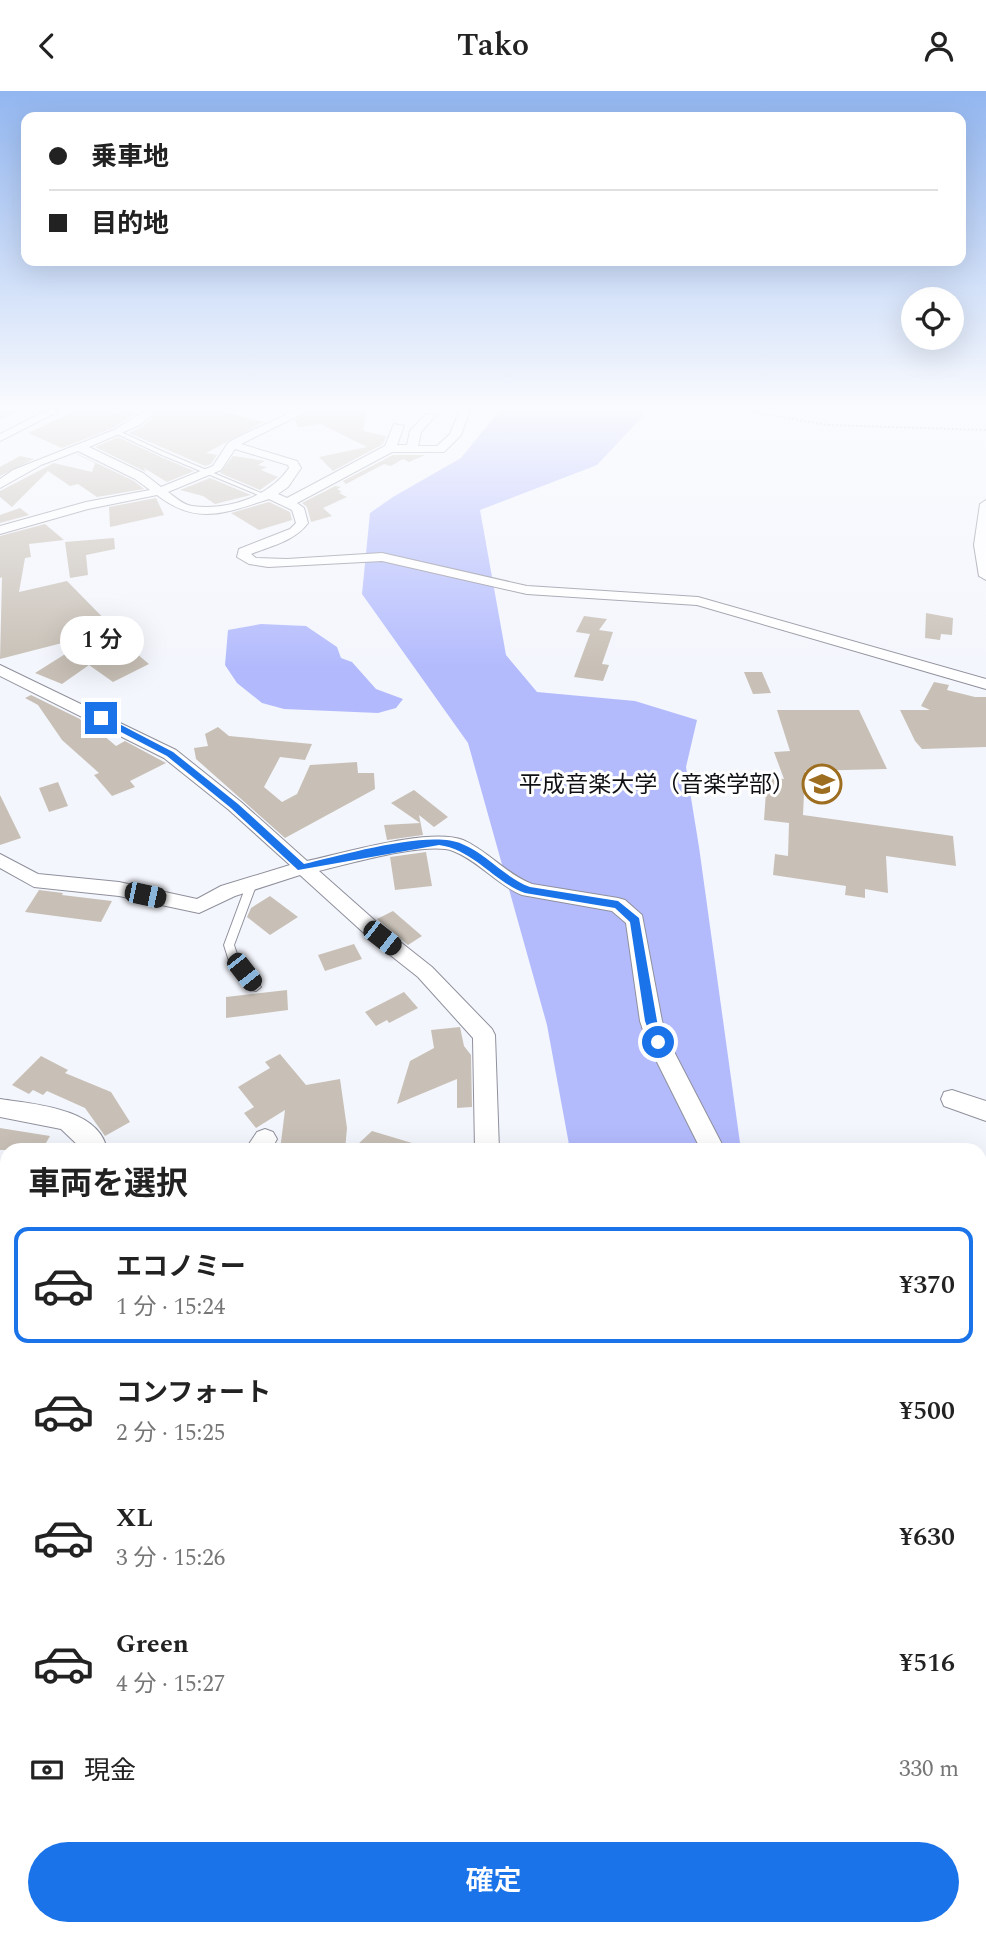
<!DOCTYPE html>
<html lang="ja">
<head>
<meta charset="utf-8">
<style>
  :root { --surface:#fff; --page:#f2f2f2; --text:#222; --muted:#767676; --line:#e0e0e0; --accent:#1a73e8 }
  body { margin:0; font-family:Spectral,"Noto Sans JP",serif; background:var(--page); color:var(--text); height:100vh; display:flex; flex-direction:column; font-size:26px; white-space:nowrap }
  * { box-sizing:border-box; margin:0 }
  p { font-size:23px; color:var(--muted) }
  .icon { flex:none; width:38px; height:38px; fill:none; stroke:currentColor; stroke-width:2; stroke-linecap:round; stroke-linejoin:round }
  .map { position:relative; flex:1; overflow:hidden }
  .details { position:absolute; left:0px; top:1052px; width:987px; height:793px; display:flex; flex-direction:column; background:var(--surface); border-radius:21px 21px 0 0; box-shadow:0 7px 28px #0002 }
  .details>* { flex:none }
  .hud { position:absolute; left:21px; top:21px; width:945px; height:154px; border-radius:14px; box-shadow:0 7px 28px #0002; display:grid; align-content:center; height:154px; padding:0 28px; background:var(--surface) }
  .tools { position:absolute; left:901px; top:196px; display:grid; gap:14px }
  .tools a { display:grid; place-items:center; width:63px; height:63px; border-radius:50%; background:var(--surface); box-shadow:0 7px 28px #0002; font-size:35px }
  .end { position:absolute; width:32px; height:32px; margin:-16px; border:9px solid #1a73e8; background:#fff; box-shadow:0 0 0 4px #fff }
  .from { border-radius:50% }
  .bubble { position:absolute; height:49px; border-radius:24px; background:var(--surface); box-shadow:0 7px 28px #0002; font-size:23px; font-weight:600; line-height:49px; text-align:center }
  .car { position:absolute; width:21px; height:42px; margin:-21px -10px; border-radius:9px; box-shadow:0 0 5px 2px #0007; background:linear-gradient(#222 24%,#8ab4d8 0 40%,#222 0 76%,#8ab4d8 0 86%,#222 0) }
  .hud b { display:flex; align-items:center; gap:24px; height:66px; font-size:26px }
  .hud b+b { border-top:2px solid var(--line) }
  .hud i { width:18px; height:18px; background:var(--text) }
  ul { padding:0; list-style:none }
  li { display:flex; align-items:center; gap:21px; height:116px; margin:0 14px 10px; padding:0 14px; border:4px solid transparent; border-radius:14px }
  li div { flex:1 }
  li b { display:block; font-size:26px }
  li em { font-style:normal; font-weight:600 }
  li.selected { border-color:var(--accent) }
  li>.icon { width:63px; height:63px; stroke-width:1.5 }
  h2 { padding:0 28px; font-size:32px; line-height:84px }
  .pay { display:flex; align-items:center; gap:18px; height:77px; padding:0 28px; font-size:26px }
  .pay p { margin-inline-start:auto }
  .cta { display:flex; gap:14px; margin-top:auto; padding:14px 28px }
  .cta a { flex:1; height:80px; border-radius:42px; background:var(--accent); color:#fff; font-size:28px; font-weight:600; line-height:80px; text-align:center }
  header { display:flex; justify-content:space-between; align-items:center; height:91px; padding:0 28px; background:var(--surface); font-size:32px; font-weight:600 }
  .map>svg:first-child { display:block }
  .green { fill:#c9cffa }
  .forest { fill:#b3bbfd }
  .water { fill:#b2bafd }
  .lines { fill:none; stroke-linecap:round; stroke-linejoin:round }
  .river { fill:#b2bafd; fill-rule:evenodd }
  .building { fill:#c8c0b6 }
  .lane-casing { stroke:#8f909c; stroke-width:2 }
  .street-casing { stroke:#8f909c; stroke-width:2 }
  .path { stroke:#9d9fa5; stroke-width:2; stroke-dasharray:2 2; stroke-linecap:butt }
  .lane { fill:#fff; fill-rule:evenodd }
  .street { fill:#fff; fill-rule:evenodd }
  .route { fill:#1a73e8 }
  .labels { text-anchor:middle; stroke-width:6; stroke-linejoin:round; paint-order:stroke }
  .poi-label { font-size:23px; fill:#0f1014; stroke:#fff; text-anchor:end }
</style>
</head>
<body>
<header><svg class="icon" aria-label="back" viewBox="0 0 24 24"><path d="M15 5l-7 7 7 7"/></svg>Tako<svg class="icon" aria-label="person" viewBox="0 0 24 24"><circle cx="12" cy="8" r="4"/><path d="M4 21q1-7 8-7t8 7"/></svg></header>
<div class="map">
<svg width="986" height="1844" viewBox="0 0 986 1844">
  <rect width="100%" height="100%" fill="#f4f6fd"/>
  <polygon class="green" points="980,1113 986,1116 986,1322 980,1325"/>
  <g class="forest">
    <polygon points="500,319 643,319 642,326 597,374 480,419 506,564 537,601 635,610 697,629 686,676 699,756 741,1059 570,1059 547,934 468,652 362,503 370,422 393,406 461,367"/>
    <polygon points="510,1838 976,1838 976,1844 507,1844"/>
  </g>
  <polygon class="water" points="261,533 306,535 337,556 341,567 352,571 376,598 403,608 396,617 378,622 284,618 262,612 237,592 225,574 228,539"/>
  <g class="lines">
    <polygon class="river" points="0,319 15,319 13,323 0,328"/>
  </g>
  <g class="building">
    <polygon points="77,319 100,319 112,322 125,319 136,322 113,337 62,357 28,342"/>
    <polygon points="161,319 214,319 264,331 206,362 217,364 211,373 205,375 129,342 142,336"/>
    <polygon points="312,319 367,319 363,340 386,345 383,353 333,380 319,366 367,356 321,333 298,336 295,329"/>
    <polygon points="118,346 161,366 194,380 167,391 144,377 146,381 95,356"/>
    <polygon points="76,363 78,363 134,390 144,398 97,406 78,393 70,395 48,380 12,416 0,406 0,400 54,372 92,381 95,372"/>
    <polygon points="393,364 425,364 409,371 403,368 391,375 384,373 346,393 343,390"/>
    <polygon points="20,365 34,368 0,385 0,376"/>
    <polygon points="233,365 265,370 258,374 267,376 261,379 278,386 260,399 220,382"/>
    <polygon points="210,387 251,404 215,413 203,405 180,399"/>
    <polygon points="335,395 341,396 337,398 342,401 339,402 347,406 323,417 332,425 311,431 307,416 302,412"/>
    <polygon points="156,407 164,424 110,436 109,416"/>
    <polygon points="269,411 290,421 292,429 259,439 231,422"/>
    <polygon points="20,417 29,424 0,432 0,424"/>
    <polygon points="45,433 64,449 29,453 31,466 25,467 19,501 67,490 127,551 124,552 149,573 113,591 89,574 62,593 35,582 97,543 0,568 2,486 0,487 0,445"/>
    <polygon points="114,447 115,458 86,464 88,484 70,487 65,451"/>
    <polygon points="926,522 953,527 952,544 941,543 940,549 925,547"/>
    <polygon points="584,525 607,528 599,539 613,541 602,573 609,574 603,590 574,586 590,543 576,541"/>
    <polygon points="744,581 762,581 771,602 753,603"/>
    <polygon points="934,591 949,594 947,599 975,606 986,606 986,656 922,658 915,650 900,619 930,619 921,615"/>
    <polygon points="31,604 80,628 91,643 102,643 116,655 125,650 166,672 130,690 135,696 112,705 94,684 99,682 62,649 38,614 25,607"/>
    <polygon points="777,619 859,619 887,678 805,680 803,724 953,745 956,775 886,765 888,802 865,798 865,807 845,804 846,795 773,784 775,763 788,765 789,732 764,729 767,686 784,688 774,661 790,660"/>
    <polygon points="218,636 229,645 312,653 305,669 280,666 264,696 282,711 297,703 310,674 357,671 358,682 374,682 375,698 285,747 196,668 194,657 208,655 205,643"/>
    <polygon points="58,691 68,715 49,721 39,697"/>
    <polygon points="414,699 448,726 434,736 419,724 423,744 387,749 384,734 420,732 391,712"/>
    <polygon points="0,704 21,747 0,754"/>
    <polygon points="426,761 432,795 395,799 390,766"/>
    <polygon points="39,799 63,802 62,804 112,810 101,831 25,821"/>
    <polygon points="270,805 298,826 270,844 247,826 251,817"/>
    <polygon points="393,820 422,845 408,854 377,828"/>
    <polygon points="354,853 362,868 325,880 318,864"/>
    <polygon points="287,899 288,919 226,927 226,906"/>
    <polygon points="404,901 418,917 389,932 387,929 376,935 365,921"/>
    <polygon points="460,936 464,955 471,964 472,1016 457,1017 457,988 397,1013 410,970 434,957 431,939"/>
    <polygon points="280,963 306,994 340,988 347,1037 345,1059 280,1059 285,1019 256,1037 244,1022 254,1016 238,996 270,977 265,971"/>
    <polygon points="41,965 68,979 65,982 111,1001 130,1031 105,1045 85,1017 47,1000 43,1004 33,999 29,1003 12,994"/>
    <polygon points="0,1037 50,1045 42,1059 0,1059"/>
    <polygon points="372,1040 422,1055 421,1059 374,1059 357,1054"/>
  </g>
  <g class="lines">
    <defs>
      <g id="lane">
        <polygon points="115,340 119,340 164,361 268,405 263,406 162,364 115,342"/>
        <polygon points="252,789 257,792 234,854 238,866 261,896 256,900 252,899 229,870 224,854 247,792"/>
        <polygon points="0,1608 7,1611 7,1627 0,1624"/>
      </g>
      <g id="street">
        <polygon points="48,319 61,319 0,350 0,343"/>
        <path d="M146,319h12l-18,15 -51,22 54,26 18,14 52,-21 15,-23 10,-6 58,-27h14l-69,34 56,17 4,7 -13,19 -10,7 9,4 98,-52 9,-22 10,2 -7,19h10l3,-14 16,-17h8l1,2 -14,16 -3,14h19l13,-12 10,-24h10l-9,25 -17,17h-52l-95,51 7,5 4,15c-13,18 -37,23 -57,31l5,4 31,1 95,-6 145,33 171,11 288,82v10l-289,-84 -170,-11 -145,-33 -114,6 -19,-3 -12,-7 2,-8 51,-20 6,-6 -4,-13 -23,-11c-44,14 -72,27 -112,-4l-69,14 -88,25v-8l86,-24 64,-12 -15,-11 -57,-28 -37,14 -41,23v-9l13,-9 101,-40zM235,358l53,16 1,3c-20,29 -62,43 -97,38 -9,-1 -17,-9 -24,-14l53,-22z"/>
        <polygon points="986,409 986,489 979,485 974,454 980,413"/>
        <path d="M0,574l176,85 65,52 66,59c37,-8 123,-34 156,-21 25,11 43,34 69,44l86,14 7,2 17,15 20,106 7,21 56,108h-24l-54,-108 -7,-21 -14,-98 -14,-12 -90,-16c-25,-10 -43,-34 -69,-44 -25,-10 -105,13 -134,20l70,62 43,34 60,62 3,6 4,115h-24l-2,-112 -55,-61 -43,-34 -75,-68 -65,21 -36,17 -80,-17 -85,-9 -34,-19v-14l38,20 81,8 78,17 24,-13 69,-21 -61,-55 -65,-52 -164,-82z"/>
        <polygon points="952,999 986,1010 986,1030 944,1015 941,1008 944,1001"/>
        <path d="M0,1008c33,5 100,9 107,51h-24l-22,-21 -61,-12z"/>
        <polygon points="265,1038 273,1041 277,1048 271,1059 245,1059 257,1041"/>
        <polygon points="980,1087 986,1089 986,1111 980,1109"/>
        <polygon points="7,1155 7,1179 0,1180 0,1156"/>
        <polygon points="986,1438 986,1505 980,1507 980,1440"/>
        <polygon points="7,1546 7,1581 0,1584 0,1549"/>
        <polygon points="980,1562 986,1564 986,1635 980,1633"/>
        <polygon points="986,1691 986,1809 980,1812 980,1693"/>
        <polygon points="980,1822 986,1824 986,1844 956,1844 957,1838 980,1838"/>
        <polygon points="261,1838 298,1838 296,1844 259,1844"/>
        <polygon points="522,1838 558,1838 557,1844 521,1844"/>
      </g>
    </defs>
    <use href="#lane" class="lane-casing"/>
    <use href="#street" class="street-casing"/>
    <polyline class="path" points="741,319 828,334 986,339"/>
    <use href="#lane" class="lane"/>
    <use href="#street" class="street"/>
  </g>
  <linearGradient id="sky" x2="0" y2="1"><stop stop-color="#92b6f0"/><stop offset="0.55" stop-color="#fafbfe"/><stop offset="1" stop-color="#fafbfe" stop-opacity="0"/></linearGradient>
  <rect width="986" height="577" fill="url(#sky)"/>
  <path class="route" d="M98,625h6l69,36 65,52 66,60c36,-8 126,-35 158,-20 25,10 43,34 68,43l88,14 21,17 18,103 7,21 -2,4h-8l-9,-25 -15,-99 -15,-14 -90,-15c-32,-12 -51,-43 -86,-48l-141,25 -67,-62 -64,-52 -69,-36z"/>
  <defs>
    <symbol id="university-ring" viewBox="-11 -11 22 22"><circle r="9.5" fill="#fff" stroke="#9d6d20" stroke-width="1.5"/><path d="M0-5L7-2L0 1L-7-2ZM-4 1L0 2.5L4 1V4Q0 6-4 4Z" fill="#9d6d20"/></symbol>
  </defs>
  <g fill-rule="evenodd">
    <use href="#university-ring" x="800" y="671" width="44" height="44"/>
  </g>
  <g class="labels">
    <g class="poi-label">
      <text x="795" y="701">平成音楽大学（音楽学部）</text>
    </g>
  </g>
</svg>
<div class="tools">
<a><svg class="icon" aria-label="locate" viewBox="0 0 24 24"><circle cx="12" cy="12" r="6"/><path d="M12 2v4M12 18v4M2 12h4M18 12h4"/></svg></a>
</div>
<i class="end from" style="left:658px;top:951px"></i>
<i class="end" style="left:101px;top:627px"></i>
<div class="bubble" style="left:60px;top:525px;width:84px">1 分</div>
<i class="car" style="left:145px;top:804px;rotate:102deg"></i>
<i class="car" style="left:382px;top:847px;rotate:128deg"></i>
<i class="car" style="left:244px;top:881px;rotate:142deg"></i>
<div class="hud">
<b><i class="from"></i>乗車地</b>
<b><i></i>目的地</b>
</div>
<section class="details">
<h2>車両を選択</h2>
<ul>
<li class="selected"><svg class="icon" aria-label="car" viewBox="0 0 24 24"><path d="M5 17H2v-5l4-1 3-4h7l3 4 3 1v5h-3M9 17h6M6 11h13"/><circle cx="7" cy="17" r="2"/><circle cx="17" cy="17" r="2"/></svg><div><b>エコノミー</b><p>1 分 · 15:24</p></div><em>¥370</em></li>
<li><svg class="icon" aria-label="car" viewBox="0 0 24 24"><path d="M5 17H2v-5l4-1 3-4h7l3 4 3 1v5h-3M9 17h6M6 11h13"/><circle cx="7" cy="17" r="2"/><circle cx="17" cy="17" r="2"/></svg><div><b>コンフォート</b><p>2 分 · 15:25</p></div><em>¥500</em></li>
<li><svg class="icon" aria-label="car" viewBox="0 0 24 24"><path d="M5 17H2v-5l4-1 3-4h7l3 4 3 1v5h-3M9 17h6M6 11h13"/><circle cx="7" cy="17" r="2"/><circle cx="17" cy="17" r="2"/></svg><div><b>XL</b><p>3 分 · 15:26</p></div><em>¥630</em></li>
<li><svg class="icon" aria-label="car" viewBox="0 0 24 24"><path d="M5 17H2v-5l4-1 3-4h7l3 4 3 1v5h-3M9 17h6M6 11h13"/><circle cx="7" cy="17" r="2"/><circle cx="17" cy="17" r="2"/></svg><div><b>Green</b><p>4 分 · 15:27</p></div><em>¥516</em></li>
</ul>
<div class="pay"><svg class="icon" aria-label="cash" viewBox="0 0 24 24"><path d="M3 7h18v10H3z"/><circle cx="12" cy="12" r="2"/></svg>現金<p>330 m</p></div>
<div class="cta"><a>確定</a></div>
</section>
</div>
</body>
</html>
